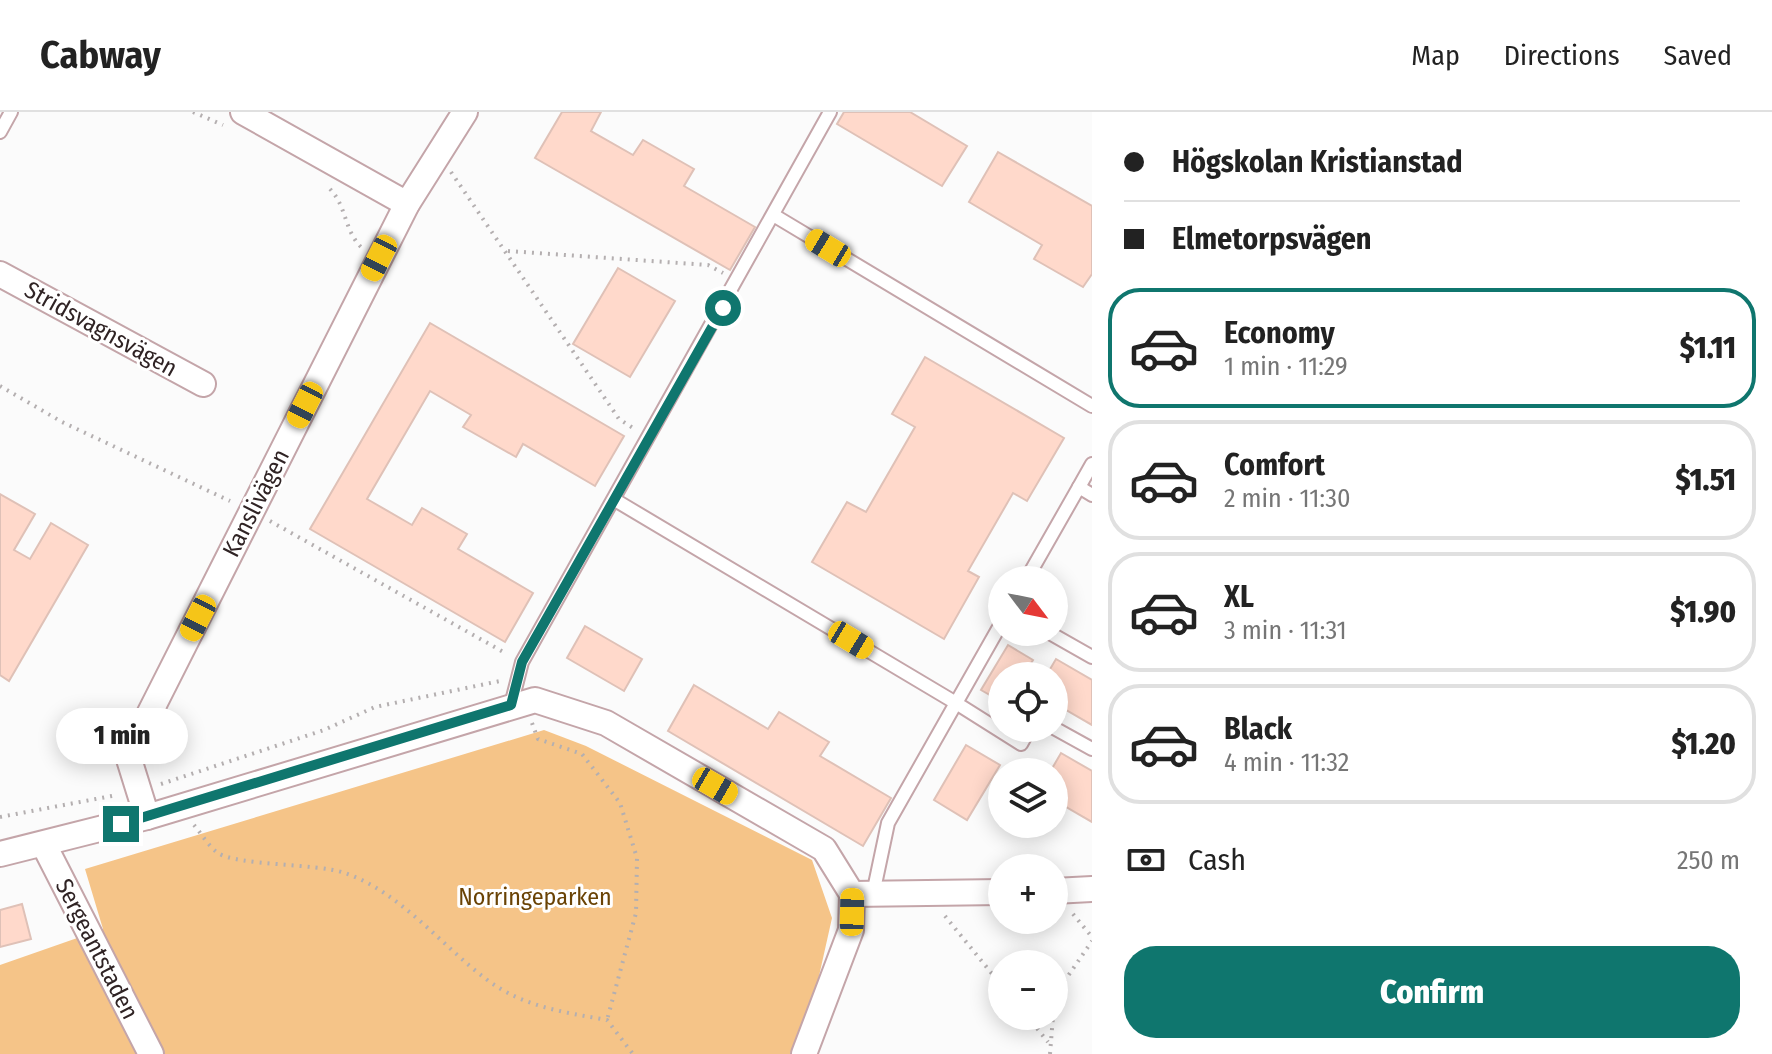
<!DOCTYPE html>
<html lang="en">
<head>
<meta charset="utf-8">
<style>
  :root { --surface:#fff; --page:#f2f2f2; --text:#222; --muted:#767676; --line:#e0e0e0; --accent:#0f766e }
  body { margin:0; font-family:"Fira Sans Condensed",sans-serif; background:var(--page); color:var(--text); height:100vh; display:flex; flex-direction:column; font-size:30px; white-space:nowrap }
  * { box-sizing:border-box; margin:0 }
  p { font-size:26px; color:var(--muted) }
  .icon { flex:none; width:44px; height:44px; fill:none; stroke:currentColor; stroke-width:2; stroke-linecap:round; stroke-linejoin:round }
  .map { position:relative; flex:1; overflow:hidden }
  .details { display:flex; flex-direction:column; background:var(--surface); width:680px }
  .details>* { flex:none }
  .hud { display:grid; align-content:center; height:176px; padding:0 32px; background:var(--surface) }
  .needle { width:52px; rotate:122deg }
  .fabs { position:absolute; left:988px; top:454px; display:grid; gap:16px }
  .fabs a { display:grid; place-items:center; width:80px; height:80px; border-radius:50%; background:var(--surface); box-shadow:0 4px 20px #0003; font-size:40px }
  .end { position:absolute; width:36px; height:36px; margin:-18px; border:10px solid #0f766e; background:#fff; box-shadow:0 0 0 4px #fff }
  .from { border-radius:50% }
  .bubble { position:absolute; height:56px; border-radius:28px; background:var(--surface); box-shadow:0 4px 20px #0003; font-size:26px; font-weight:800; line-height:56px; text-align:center }
  .car { position:absolute; width:24px; height:48px; margin:-24px -12px; border-radius:10px; box-shadow:0 0 6px 2px #0007; background:linear-gradient(#f5c518 24%,#345 0 40%,#f5c518 0 76%,#345 0 86%,#f5c518 0) }
  .hud b { display:flex; align-items:center; gap:28px; height:76px; font-size:30px }
  .hud b+b { border-top:2px solid var(--line) }
  .hud i { width:20px; height:20px; background:var(--text) }
  ul { padding:0; list-style:none }
  li { display:flex; align-items:center; gap:24px; height:120px; margin:0 16px 12px; padding:0 16px; border:4px solid var(--line); border-radius:32px }
  li div { flex:1 }
  li b { display:block; font-size:30px }
  li em { font-style:normal; font-weight:800 }
  li.active { border-color:var(--accent) }
  li>.icon { width:72px; height:72px; stroke-width:1.5 }
  .pay { display:flex; align-items:center; gap:20px; height:88px; padding:0 32px; font-size:30px }
  .pay p { margin-inline-start:auto }
  .primary-button { display:flex; gap:16px; margin-top:auto; padding:16px 32px }
  .primary-button a { flex:1; height:92px; border-radius:32px; background:var(--accent); color:#fff; font-size:32px; font-weight:800; line-height:92px; text-align:center }
  header { display:flex; align-items:center; gap:48px; box-sizing:border-box; height:112px; padding:0 40px; background:var(--surface); border-bottom:2px solid var(--line) }
  header strong { font-size:38px }
  nav { display:flex; gap:44px; margin-inline-start:auto; font-size:28px }
  main { display:flex; flex:1; min-height:0 }
  .map>svg:first-child { display:block }
  .green { fill:#f5c488 }
  .building { fill:#ffd9cb; stroke:#dfc1b7; stroke-width:2 }
  .lines { fill:none; stroke-linecap:round; stroke-linejoin:round }
  .lane-casing { stroke:#c4a5a9; stroke-width:16 }
  .street-casing { stroke:#c4a5a9; stroke-width:28 }
  .path { stroke:#b4afb0; stroke-width:4; stroke-dasharray:2 6; stroke-linecap:butt }
  .lane { stroke:#fff; stroke-width:12 }
  .street { stroke:#fff; stroke-width:24 }
  .route { stroke:#0f766e; stroke-width:10 }
  .labels { text-anchor:middle; stroke-width:6; stroke-linejoin:round; paint-order:stroke }
  .street-label { font-size:24px; fill:#2f2324; stroke:#fff }
  .park-label { font-size:24px; fill:#6a4305; stroke:#fff }
</style>
</head>
<body>
<header>
<strong>Cabway</strong>
<nav><a>Map</a><a>Directions</a><a>Saved</a></nav>
</header>
<main>
<div class="map">
<svg width="1092" height="942" viewBox="0 0 1092 942">
  <rect width="100%" height="100%" fill="#fbfbfb"/>
  <polygon class="green" points="544,618 586,634 812,748 832,806 817,873 790,942 0,942 0,853 103,817 85,757"/>
  <g class="building">
    <polygon points="562,0 601,0 591,19 633,43 643,28 694,57 684,74 755,115 730,158 535,46"/>
    <polygon points="844,0 910,0 967,34 942,74 837,12"/>
    <polygon points="998,40 1092,94 1092,162 1083,175 1034,147 1042,133 969,90"/>
    <polygon points="618,156 675,189 630,265 573,232"/>
    <polygon points="430,211 624,324 595,374 523,332 516,345 463,315 471,303 430,279 367,387 412,413 422,396 467,422 458,437 533,481 505,530 310,417"/>
    <polygon points="925,245 1064,326 1027,389 1013,381 968,459 979,465 944,527 812,450 847,390 866,400 915,315 892,302"/>
    <polygon points="0,382 35,402 14,438 30,447 51,411 88,433 9,569 0,563"/>
    <polygon points="585,514 642,547 624,579 567,546"/>
    <polygon points="1008,533 1033,548 1023,564 1002,564 1002,590 981,578"/>
    <polygon points="1056,547 1092,568 1092,613 1054,591 1054,564 1046,564"/>
    <polygon points="694,573 768,617 779,600 829,630 820,644 891,686 863,734 668,619"/>
    <polygon points="966,633 1000,653 967,708 934,688"/>
    <polygon points="1061,641 1092,659 1092,710 1054,688 1054,660 1050,660"/>
    <polygon points="22,792 31,827 0,835 0,798"/>
  </g>
  <g class="lines">
    <defs>
      <g id="lane">
        <polyline points="0,20 11,0"/>
        <polyline points="775,104 1092,294"/>
        <polyline points="1079,375 1092,352"/>
        <polyline points="615,388 956,591 888,711 873,782"/>
        <polyline points="1026,468 1079,375 1092,383"/>
        <polyline points="1002,510 956,591 1021,632 1030,616"/>
        <polyline points="1048,520 1092,545"/>
        <polyline points="511,593 522,550 830,0"/>
        <polyline points="1054,616 1092,637"/>
      </g>
      <g id="street">
        <polyline points="243,0 407,92"/>
        <polyline points="0,162 203,272"/>
        <polyline points="147,705 128,644 407,92 465,0"/>
        <polyline points="44,733 151,942"/>
        <polyline points="0,742 147,705 535,588 606,611 824,737 852,782 851,818 804,942"/>
        <polyline points="1054,779 1092,777"/>
        <polyline points="852,782 1002,780"/>
      </g>
    </defs>
    <use href="#lane" class="lane-casing"/>
    <use href="#street" class="street-casing"/>
    <g class="path">
      <polyline points="193,0 223,13"/>
      <polyline points="451,60 619,307 633,316"/>
      <path d="M330,77c17,18 14,41 31,58"/>
      <polyline points="508,139 708,153 723,161"/>
      <polyline points="0,274 62,310 230,389"/>
      <polyline points="270,409 507,542"/>
      <polyline points="532,611 538,627 582,642 620,691 637,746 636,801 607,908"/>
      <polyline points="161,672 324,618 375,595 500,569"/>
      <polyline points="0,705 117,683"/>
      <path d="M194,713c7,8 15,22 24,28 20,13 97,10 127,20 55,19 96,72 141,106 37,28 77,33 121,41l26,34"/>
      <polyline points="1073,802 1092,825"/>
      <polyline points="945,804 1002,874"/>
      <polyline points="1054,899 1057,880 1092,829"/>
      <polyline points="1027,904 1048,930"/>
      <polyline points="1050,942 1053,904"/>
    </g>
    <use href="#lane" class="lane"/>
    <use href="#street" class="street"/>
  </g>
  <g class="lines">
    <polyline class="route" points="121,712 511,593 522,550 723,196"/>
  </g>
  <g class="labels">
    <g class="street-label">
      <text transform="translate(101 217) rotate(29)" y="8">Stridsvagnsvägen</text>
      <text transform="translate(256 391) rotate(-63)" y="8">Kanslivägen</text>
      <text transform="translate(97 837) rotate(63)" y="8">Sergeantstaden</text>
    </g>
    <g class="park-label">
      <text x="535" y="793">Norringeparken</text>
    </g>
  </g>
</svg>
<div class="fabs">
<a><svg class="needle" viewBox="-14 -14 28 28"><path d="M0-13l5 13h-10z" fill="#e53935"/><path d="M0 13l5-13h-10z" fill="#767676"/></svg></a>
<a><svg class="icon" aria-label="locate" viewBox="0 0 24 24"><circle cx="12" cy="12" r="6"/><path d="M12 2v4M12 18v4M2 12h4M18 12h4"/></svg></a>
<a><svg class="icon" aria-label="layers" viewBox="0 0 24 24"><path d="M12 4l9 5-9 5-9-5zM3 14l9 5 9-5"/></svg></a>
<a>+</a>
<a>−</a>
</div>
<i class="end from" style="left:723px;top:196px"></i>
<i class="end" style="left:121px;top:712px"></i>
<div class="bubble" style="left:56px;top:596px;width:132px">1 min</div>
<i class="car" style="left:828px;top:136px;rotate:301deg"></i>
<i class="car" style="left:379px;top:146px;rotate:207deg"></i>
<i class="car" style="left:305px;top:293px;rotate:207deg"></i>
<i class="car" style="left:198px;top:506px;rotate:207deg"></i>
<i class="car" style="left:851px;top:528px;rotate:121deg"></i>
<i class="car" style="left:715px;top:674px;rotate:120deg"></i>
<i class="car" style="left:852px;top:800px;rotate:1deg"></i>
</div>
<section class="details">
<div class="hud">
<b><i class="from"></i>Högskolan Kristianstad</b>
<b><i></i>Elmetorpsvägen</b>
</div>
<ul>
<li class="active"><svg class="icon" aria-label="car" viewBox="0 0 24 24"><path d="M5 17H2v-5l4-1 3-4h7l3 4 3 1v5h-3M9 17h6M6 11h13"/><circle cx="7" cy="17" r="2"/><circle cx="17" cy="17" r="2"/></svg><div><b>Economy</b><p>1 min · 11:29</p></div><em>$1.11</em></li>
<li><svg class="icon" aria-label="car" viewBox="0 0 24 24"><path d="M5 17H2v-5l4-1 3-4h7l3 4 3 1v5h-3M9 17h6M6 11h13"/><circle cx="7" cy="17" r="2"/><circle cx="17" cy="17" r="2"/></svg><div><b>Comfort</b><p>2 min · 11:30</p></div><em>$1.51</em></li>
<li><svg class="icon" aria-label="car" viewBox="0 0 24 24"><path d="M5 17H2v-5l4-1 3-4h7l3 4 3 1v5h-3M9 17h6M6 11h13"/><circle cx="7" cy="17" r="2"/><circle cx="17" cy="17" r="2"/></svg><div><b>XL</b><p>3 min · 11:31</p></div><em>$1.90</em></li>
<li><svg class="icon" aria-label="car" viewBox="0 0 24 24"><path d="M5 17H2v-5l4-1 3-4h7l3 4 3 1v5h-3M9 17h6M6 11h13"/><circle cx="7" cy="17" r="2"/><circle cx="17" cy="17" r="2"/></svg><div><b>Black</b><p>4 min · 11:32</p></div><em>$1.20</em></li>
</ul>
<div class="pay"><svg class="icon" aria-label="cash" viewBox="0 0 24 24"><path d="M3 7h18v10H3z"/><circle cx="12" cy="12" r="2"/></svg>Cash<p>250 m</p></div>
<div class="primary-button"><a>Confirm</a></div>
</section>
</main>
</body>
</html>
